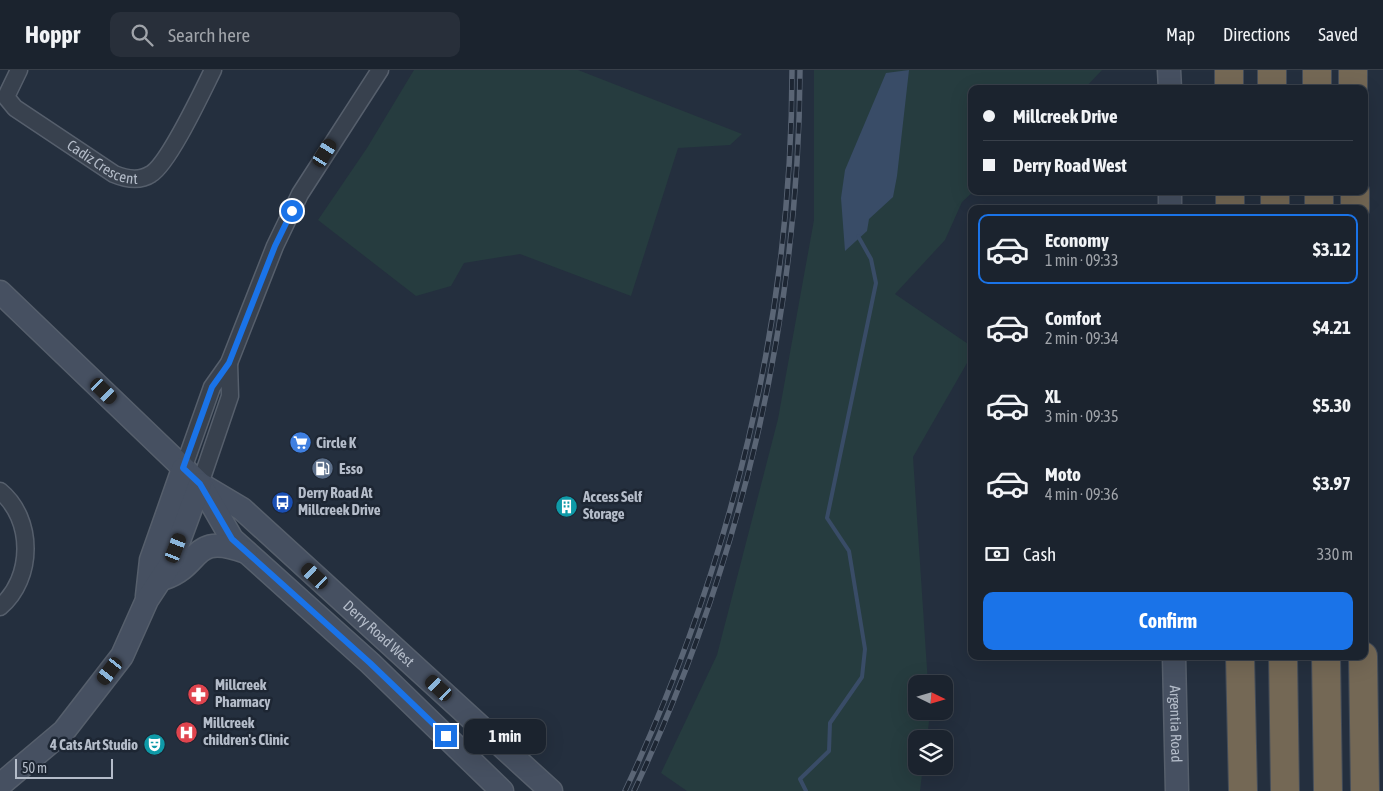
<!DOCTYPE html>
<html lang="en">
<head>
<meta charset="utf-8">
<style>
  :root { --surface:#1b232e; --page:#282f3a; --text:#f1f3f6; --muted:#a0a4aa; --line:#39404a; --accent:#1a73e8 }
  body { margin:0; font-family:"Asap Condensed",sans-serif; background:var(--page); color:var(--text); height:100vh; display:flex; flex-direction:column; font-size:19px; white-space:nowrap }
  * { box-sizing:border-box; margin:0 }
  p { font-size:16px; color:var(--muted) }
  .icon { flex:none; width:28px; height:28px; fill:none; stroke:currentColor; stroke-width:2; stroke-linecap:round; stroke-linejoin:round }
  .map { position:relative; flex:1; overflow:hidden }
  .details { position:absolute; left:968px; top:135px; width:400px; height:455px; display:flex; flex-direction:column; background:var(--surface); border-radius:10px; box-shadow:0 5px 20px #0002,0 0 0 1px var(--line) }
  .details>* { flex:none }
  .guide { position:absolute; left:968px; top:15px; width:400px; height:110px; border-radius:10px; box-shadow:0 5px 20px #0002,0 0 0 1px var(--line); display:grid; align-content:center; height:110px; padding:0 15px; background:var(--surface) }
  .needle { width:32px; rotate:95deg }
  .fabs { position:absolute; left:908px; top:605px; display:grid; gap:10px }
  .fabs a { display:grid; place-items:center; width:45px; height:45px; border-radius:10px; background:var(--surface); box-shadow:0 5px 20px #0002,0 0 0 1px var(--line); font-size:25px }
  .scale { position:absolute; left:15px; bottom:12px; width:98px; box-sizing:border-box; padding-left:5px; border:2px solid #b4bcc9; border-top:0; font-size:14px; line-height:18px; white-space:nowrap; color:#b4bcc9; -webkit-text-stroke:4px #1d2633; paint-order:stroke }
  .end { position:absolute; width:22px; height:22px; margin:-11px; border:6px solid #1a73e8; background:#fff; box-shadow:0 0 0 2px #fff }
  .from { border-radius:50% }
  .bubble { position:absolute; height:35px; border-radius:10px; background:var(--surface); box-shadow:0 5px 20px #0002,0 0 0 1px var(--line); font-size:16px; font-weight:700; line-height:35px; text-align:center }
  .car { position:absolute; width:15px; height:30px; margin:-15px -8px; border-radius:6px; box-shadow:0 0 4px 1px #0007; background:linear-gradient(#222 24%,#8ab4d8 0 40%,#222 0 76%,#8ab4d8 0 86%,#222 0) }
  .guide b { display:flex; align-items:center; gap:18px; height:48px; font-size:19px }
  .guide b+b { border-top:1px solid var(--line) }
  .guide i { width:12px; height:12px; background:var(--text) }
  ul { padding:9px 0 0; list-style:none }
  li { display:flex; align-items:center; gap:15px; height:70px; margin:0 10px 8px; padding:0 5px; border:2px solid transparent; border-radius:10px }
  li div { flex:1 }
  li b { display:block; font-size:19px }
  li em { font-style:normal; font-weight:700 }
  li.on { border-color:var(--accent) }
  li>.icon { width:45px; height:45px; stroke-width:1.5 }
  .pay { display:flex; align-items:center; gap:12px; height:55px; padding:0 15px; font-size:19px }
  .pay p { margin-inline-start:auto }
  .button { display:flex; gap:10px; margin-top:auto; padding:10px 15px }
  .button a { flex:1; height:58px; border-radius:10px; background:var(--accent); color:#fff; font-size:20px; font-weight:700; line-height:58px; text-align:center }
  header { display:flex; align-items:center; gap:30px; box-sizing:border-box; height:70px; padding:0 25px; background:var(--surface); border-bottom:1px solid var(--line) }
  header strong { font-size:24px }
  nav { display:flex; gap:28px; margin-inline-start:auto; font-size:18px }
  .search { width:350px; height:45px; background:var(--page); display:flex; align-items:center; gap:12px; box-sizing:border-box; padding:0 18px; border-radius:10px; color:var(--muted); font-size:19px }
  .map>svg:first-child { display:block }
  .green { fill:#263c3f }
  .water { fill:#394c67 }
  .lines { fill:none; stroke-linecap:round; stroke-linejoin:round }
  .stream { stroke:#394c67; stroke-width:4 }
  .street-casing { stroke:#565f6c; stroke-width:19 }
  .secondary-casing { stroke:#565f6c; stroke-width:25 }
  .highway-casing { stroke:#434c59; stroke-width:30 }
  .street { stroke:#38414e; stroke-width:16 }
  .secondary { stroke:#465061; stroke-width:22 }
  .highway { stroke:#746855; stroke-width:28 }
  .rail-casing { stroke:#5a6575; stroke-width:5.5 }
  .rail { stroke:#1d2633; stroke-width:4; stroke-dasharray:11; stroke-linecap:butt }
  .route { stroke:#1a73e8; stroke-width:6 }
  .labels { text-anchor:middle; stroke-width:5; stroke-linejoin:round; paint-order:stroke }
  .street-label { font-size:15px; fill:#b4bcc9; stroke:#1d2633 }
  .poi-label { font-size:15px; font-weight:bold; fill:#b4bcc9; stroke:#1d2633; text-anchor:start }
</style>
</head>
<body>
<header>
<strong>Hoppr</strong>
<div class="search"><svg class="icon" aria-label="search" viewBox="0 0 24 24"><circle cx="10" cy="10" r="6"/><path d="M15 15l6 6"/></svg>Search here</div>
<nav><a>Map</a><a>Directions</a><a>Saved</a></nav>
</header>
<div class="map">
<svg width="1383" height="721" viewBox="0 0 1383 721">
  <rect width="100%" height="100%" fill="#242f3e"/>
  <g class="green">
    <polygon points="414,0 578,0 742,64 730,75 678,78 631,226 520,184 464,193 451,216 416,226 318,150 367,78"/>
    <polygon points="814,0 1102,0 1084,19 971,19 971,121 974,121 962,132 945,170 895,224 971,276 971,286 913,387 928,614 916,614 916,641 930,642 927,669 916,669 916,696 923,696 920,721 687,721 661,703 717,585 778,349 814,150"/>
  </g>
  <polygon class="water" points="909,0 897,106 893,127 869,149 867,161 845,181 841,128 845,100 886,3"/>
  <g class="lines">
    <polyline class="stream" points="806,721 800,709 829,681 830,653 862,607 865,579 849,481 827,448 876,213 871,189 858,166"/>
    <defs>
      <g id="street">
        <path id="s1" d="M19,0l-13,27 9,11 99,66c12,5 25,8 37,0 18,-11 51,-82 62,-104"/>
        <polyline points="183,399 212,317 229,293 275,176 300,124 380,0"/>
        <polyline points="200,414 230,326 229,293"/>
        <path d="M0,421c34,28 34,87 0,116"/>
      </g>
      <g id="secondary">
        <polyline points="1169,0 1170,19"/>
        <polyline points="1170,121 1170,139"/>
        <path id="s2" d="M0,222l200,192 42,25 309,282"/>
        <polyline points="202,417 232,469 370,593 502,721"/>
        <path d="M165,508c39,-14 25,-46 81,-26"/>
        <polyline points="147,526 151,490 183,399"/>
        <path id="s3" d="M1174,586l3,135"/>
        <polyline points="0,715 64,661 122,586 147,530 170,495 200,414"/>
      </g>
      <g id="highway">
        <polyline points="1229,0 1229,19"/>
        <polyline points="1272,0 1272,19"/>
        <polyline points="1317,0 1317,19"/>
        <polyline points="1353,0 1353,19"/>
        <polyline points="1230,121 1230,139"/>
        <polyline points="1275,121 1275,139"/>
        <polyline points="1319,121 1319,139"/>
        <polyline points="1355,121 1355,139"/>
        <polyline points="1240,586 1243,721"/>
        <polyline points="1283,586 1285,721"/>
        <polyline points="1326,586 1328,721"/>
        <polyline points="1363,586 1365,721"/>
      </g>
    </defs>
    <use href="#street" class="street-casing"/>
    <use href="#secondary" class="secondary-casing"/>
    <use href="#highway" class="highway-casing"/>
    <use href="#street" class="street"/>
    <use href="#secondary" class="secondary"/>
    <use href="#highway" class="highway"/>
    <defs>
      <g id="rail">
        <path d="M625,721c106,-226 167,-471 167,-721"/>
        <path d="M634,721c106,-226 165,-471 166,-721"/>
      </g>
    </defs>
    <use href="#rail" class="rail-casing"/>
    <use href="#rail" class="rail"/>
  </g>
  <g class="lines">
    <polyline class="route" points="292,141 275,176 229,293 212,317 183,398 200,414 232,469 370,593 446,666"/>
  </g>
  <defs>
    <symbol id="supermarket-disc" viewBox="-11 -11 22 22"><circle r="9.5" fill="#3f7fe0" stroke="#1d2633"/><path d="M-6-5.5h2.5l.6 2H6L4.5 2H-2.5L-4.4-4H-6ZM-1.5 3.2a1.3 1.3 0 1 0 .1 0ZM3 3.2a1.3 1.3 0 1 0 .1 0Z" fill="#fff"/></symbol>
    <symbol id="fuel-disc" viewBox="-11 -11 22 22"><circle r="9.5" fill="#5c6f8a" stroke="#1d2633"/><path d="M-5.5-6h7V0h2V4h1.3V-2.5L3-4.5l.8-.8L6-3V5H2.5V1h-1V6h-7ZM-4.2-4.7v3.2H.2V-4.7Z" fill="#fff"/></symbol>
    <symbol id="bus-disc" viewBox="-11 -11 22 22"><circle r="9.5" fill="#1a4fb4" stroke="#1d2633"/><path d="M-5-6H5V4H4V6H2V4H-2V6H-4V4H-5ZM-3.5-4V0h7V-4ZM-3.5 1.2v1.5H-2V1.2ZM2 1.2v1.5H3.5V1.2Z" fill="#fff"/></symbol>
    <symbol id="building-disc" viewBox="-11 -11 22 22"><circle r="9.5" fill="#0f9aa8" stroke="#1d2633"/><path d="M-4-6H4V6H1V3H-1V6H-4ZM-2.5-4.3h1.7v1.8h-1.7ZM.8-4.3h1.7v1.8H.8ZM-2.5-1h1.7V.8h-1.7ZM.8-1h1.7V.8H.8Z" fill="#fff"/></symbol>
    <symbol id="pharmacy-disc" viewBox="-11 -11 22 22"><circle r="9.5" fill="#e0444e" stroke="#1d2633"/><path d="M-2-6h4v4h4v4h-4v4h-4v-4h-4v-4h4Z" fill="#fff"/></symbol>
    <symbol id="hospital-disc" viewBox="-11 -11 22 22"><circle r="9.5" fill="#e0444e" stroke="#1d2633"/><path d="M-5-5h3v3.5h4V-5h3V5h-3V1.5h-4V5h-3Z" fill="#fff"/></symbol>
    <symbol id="theatre-disc" viewBox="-11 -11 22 22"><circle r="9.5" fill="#0f9aa8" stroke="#1d2633"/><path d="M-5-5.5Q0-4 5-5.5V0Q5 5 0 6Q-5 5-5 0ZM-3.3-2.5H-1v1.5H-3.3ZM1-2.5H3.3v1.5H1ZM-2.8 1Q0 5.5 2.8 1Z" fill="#fff"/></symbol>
  </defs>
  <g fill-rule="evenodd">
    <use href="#supermarket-disc" x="288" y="360" width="25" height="25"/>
    <use href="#fuel-disc" x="310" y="386" width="25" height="25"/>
    <use href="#bus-disc" x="270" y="420" width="25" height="25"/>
    <use href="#building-disc" x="554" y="424" width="25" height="25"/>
    <use href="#pharmacy-disc" x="186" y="612" width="25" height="25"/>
    <use href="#hospital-disc" x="174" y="650" width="25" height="25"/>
    <use href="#theatre-disc" x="142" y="662" width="25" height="25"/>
  </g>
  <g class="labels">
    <g class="street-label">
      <text dy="5" stroke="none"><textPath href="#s1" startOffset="148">Cadiz Crescent</textPath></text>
      <text dy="5" stroke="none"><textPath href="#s2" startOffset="511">Derry Road West</textPath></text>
      <text dy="5" stroke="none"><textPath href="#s3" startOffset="68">Argentia Road</textPath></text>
    </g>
    <g class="poi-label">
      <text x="316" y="378">Circle K</text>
      <text x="339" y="404">Esso</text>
      <text x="298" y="428">Derry Road At<tspan x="298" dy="17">Millcreek Drive</tspan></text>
      <text x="583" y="432">Access Self<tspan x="583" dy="17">Storage</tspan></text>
      <text x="215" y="620">Millcreek<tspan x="215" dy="17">Pharmacy</tspan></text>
      <text x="203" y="658">Millcreek<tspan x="203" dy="17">children's Clinic</tspan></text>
      <text x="138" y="680" text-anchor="end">4 Cats Art Studio</text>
    </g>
  </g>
</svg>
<div class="fabs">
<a><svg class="needle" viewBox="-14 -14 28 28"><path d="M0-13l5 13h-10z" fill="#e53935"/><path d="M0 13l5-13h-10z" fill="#a0a4aa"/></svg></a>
<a><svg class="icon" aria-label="layers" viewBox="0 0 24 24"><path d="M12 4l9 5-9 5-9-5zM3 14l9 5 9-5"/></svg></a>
</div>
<div class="scale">50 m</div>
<i class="end from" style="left:292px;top:141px"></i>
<i class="end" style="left:446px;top:666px"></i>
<div class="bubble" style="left:464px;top:649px;width:82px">1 min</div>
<i class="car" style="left:325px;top:83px;rotate:32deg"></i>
<i class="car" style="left:104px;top:321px;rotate:134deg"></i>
<i class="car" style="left:176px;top:478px;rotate:21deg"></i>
<i class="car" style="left:315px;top:506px;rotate:313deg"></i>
<i class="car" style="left:110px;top:601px;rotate:218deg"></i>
<i class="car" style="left:439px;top:618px;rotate:313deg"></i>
<div class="guide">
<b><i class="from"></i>Millcreek Drive</b>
<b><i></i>Derry Road West</b>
</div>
<section class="details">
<ul>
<li class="on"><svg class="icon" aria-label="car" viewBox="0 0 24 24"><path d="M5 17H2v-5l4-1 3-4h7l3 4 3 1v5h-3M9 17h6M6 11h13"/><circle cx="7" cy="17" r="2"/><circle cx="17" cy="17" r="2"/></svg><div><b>Economy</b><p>1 min · 09:33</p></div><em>$3.12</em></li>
<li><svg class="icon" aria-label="car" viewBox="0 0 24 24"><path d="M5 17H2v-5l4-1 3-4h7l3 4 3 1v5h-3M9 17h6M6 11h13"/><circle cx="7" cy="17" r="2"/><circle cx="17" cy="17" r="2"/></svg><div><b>Comfort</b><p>2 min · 09:34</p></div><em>$4.21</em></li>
<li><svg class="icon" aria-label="car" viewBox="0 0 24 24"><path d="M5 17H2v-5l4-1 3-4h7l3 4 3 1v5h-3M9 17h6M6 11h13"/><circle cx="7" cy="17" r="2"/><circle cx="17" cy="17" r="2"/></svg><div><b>XL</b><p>3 min · 09:35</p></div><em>$5.30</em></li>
<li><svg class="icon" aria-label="car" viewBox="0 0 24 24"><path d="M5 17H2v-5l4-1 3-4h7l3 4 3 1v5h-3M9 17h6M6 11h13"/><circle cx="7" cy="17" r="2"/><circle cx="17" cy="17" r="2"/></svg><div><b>Moto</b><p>4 min · 09:36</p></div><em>$3.97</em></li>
</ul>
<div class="pay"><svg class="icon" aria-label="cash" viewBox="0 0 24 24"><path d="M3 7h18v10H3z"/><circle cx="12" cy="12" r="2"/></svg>Cash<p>330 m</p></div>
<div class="button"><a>Confirm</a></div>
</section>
</div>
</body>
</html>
